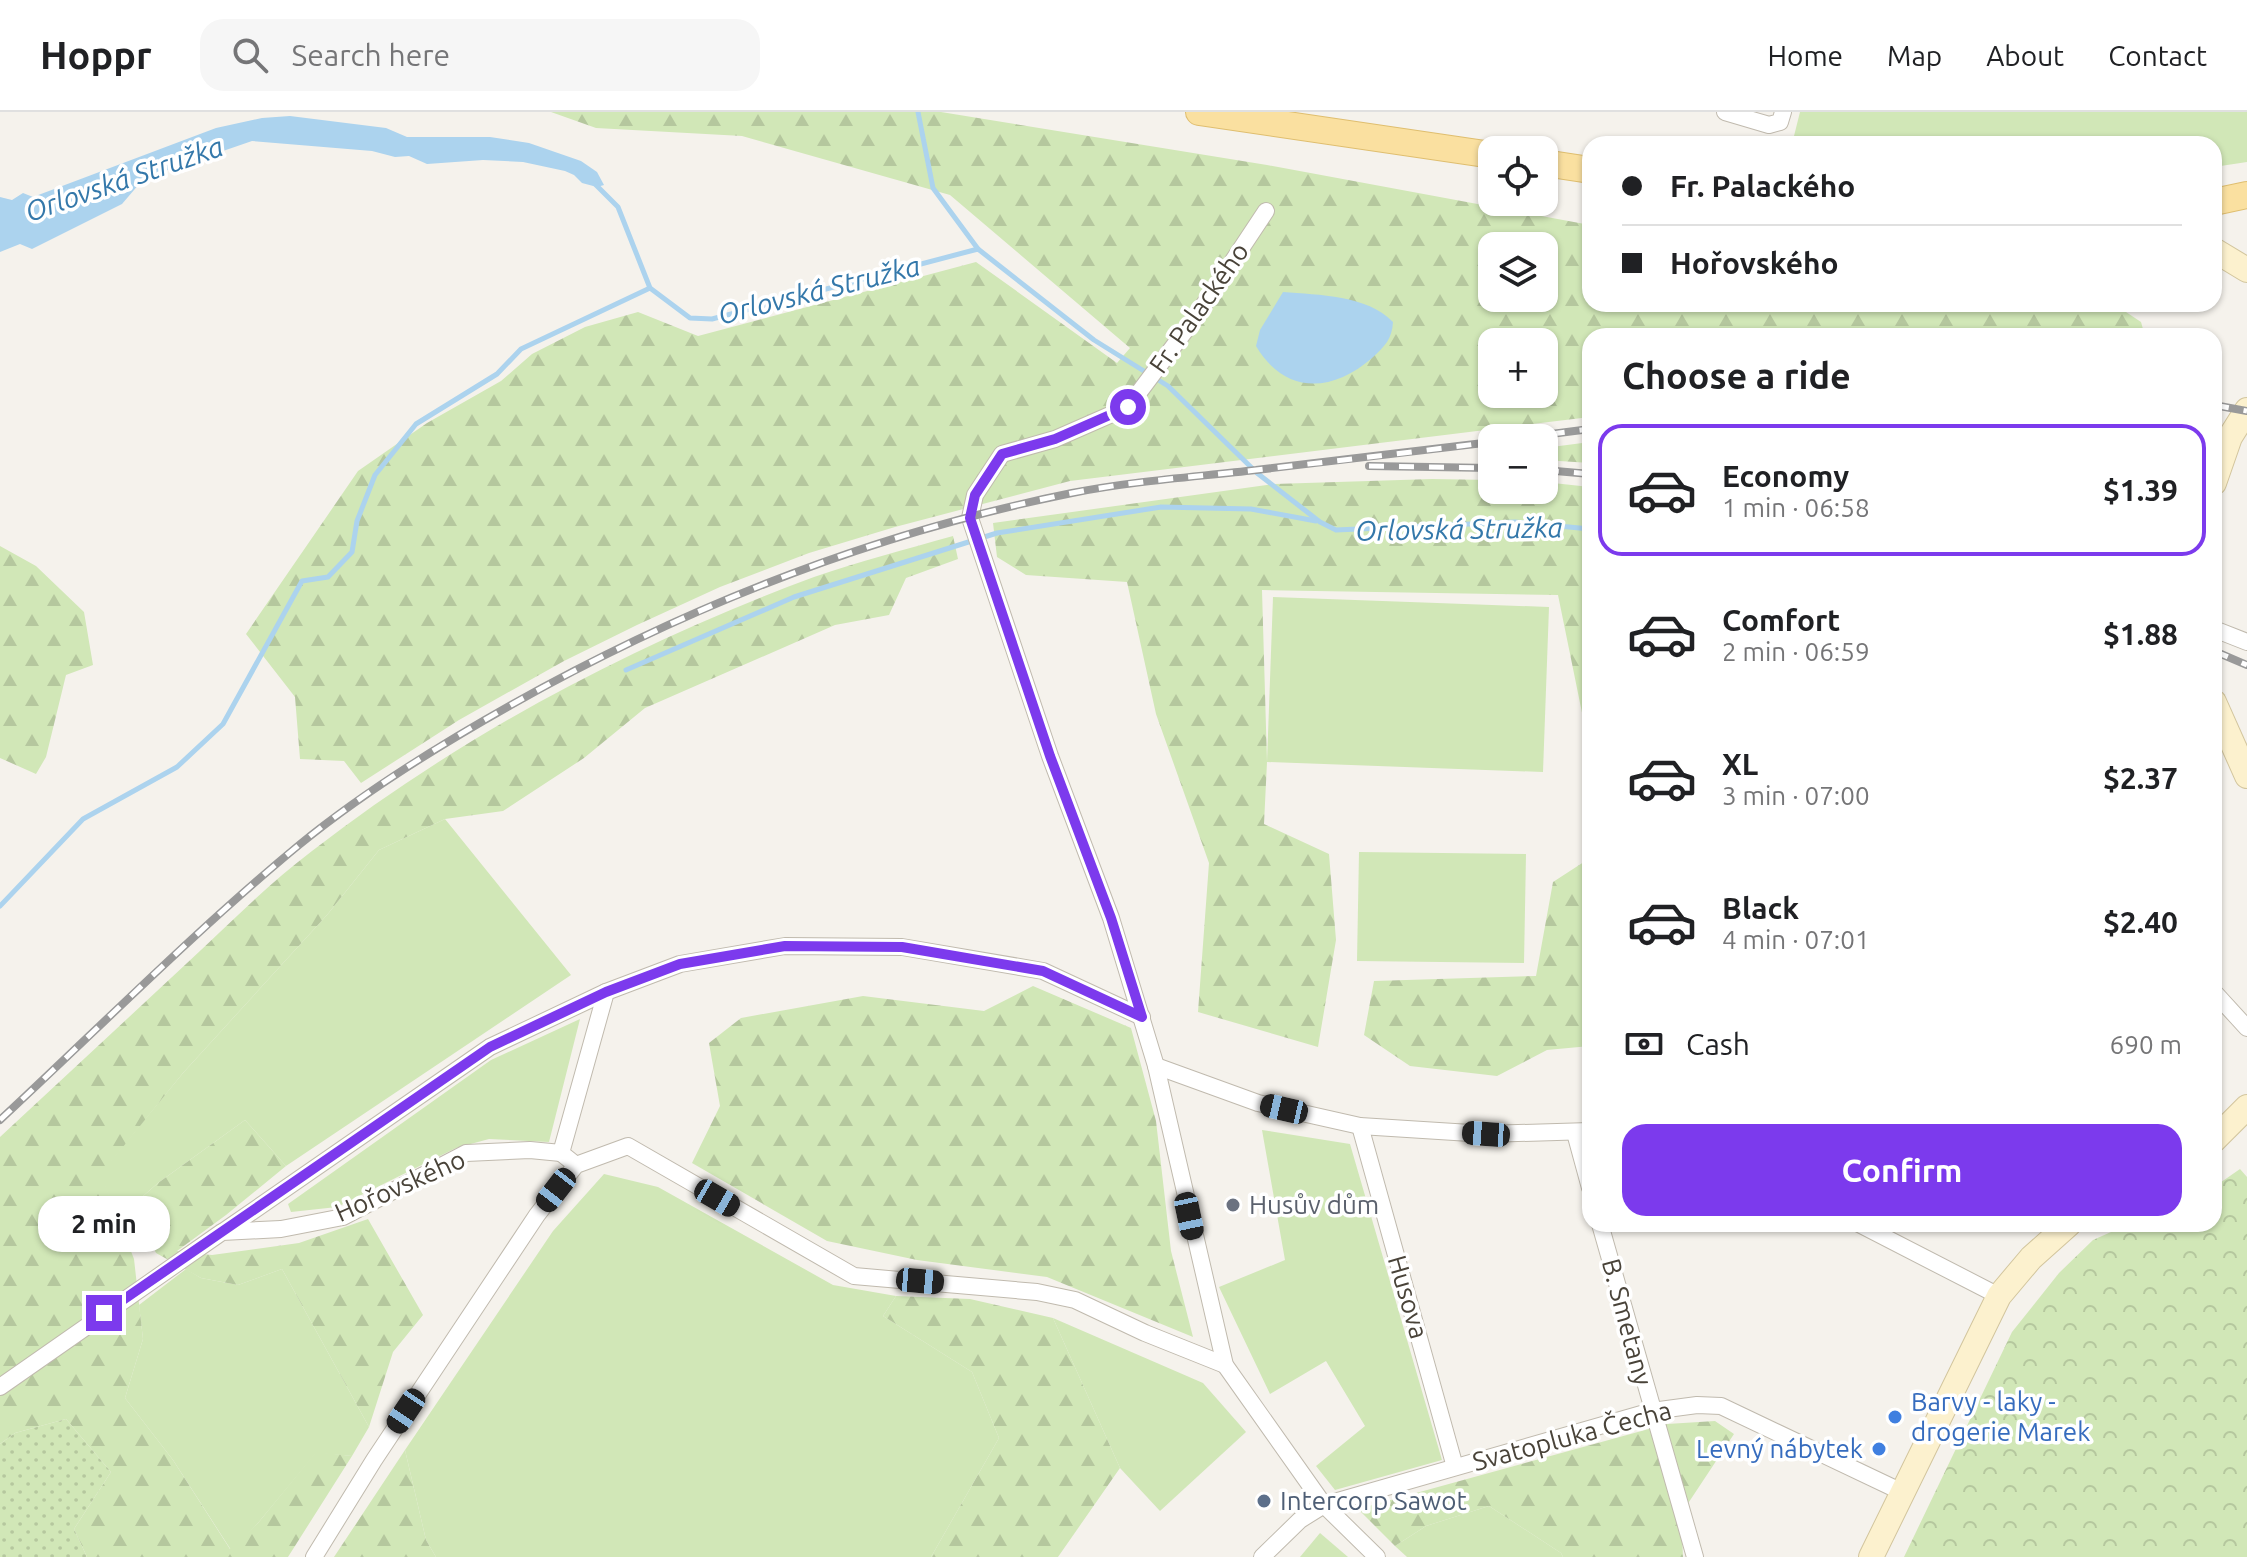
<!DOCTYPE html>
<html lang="en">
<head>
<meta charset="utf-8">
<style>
  :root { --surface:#fff; --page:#f6f6f6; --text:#202124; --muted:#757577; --line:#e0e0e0; --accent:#7c3aed }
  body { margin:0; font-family:Ubuntu,sans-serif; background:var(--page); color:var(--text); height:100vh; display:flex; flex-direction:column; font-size:30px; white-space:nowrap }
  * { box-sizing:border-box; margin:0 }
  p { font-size:26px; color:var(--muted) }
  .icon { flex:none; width:44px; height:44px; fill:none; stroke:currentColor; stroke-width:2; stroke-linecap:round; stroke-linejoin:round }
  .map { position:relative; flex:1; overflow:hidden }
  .drawer { position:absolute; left:1582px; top:216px; width:640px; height:904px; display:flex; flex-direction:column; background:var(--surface); border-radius:24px; box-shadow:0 2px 6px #0004 }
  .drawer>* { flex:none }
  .hud { position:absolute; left:1582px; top:24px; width:640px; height:176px; border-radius:24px; box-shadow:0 2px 6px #0004; display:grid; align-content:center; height:176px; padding:0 40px; background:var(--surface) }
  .tools { position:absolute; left:1478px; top:24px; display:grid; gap:16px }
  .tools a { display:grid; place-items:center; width:80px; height:80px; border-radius:16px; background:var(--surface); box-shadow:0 2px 6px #0004; font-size:40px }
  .end { position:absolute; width:36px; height:36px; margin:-18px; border:10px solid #7c3aed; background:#fff; box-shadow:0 0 0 4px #fff }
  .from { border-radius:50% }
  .bubble { position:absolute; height:56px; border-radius:24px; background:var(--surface); box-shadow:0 2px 6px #0004; font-size:26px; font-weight:700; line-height:56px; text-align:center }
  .car { position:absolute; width:24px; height:48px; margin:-24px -12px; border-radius:10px; box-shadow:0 0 6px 2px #0007; background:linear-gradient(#222 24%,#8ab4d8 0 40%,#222 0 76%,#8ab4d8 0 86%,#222 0) }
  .hud b { display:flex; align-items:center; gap:28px; height:76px; font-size:30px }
  .hud b+b { border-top:2px solid var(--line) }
  .hud i { width:20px; height:20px; background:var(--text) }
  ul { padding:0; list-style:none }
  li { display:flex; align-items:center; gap:24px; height:132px; margin:0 16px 12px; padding:0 24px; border:4px solid transparent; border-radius:24px }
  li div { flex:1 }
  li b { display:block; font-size:30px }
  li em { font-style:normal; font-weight:700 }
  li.on { border-color:var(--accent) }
  li>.icon { width:72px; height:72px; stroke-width:1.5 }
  h2 { padding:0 40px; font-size:36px; line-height:96px }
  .pay { display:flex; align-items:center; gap:20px; height:88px; padding:0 40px; font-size:30px }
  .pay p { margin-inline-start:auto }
  .button { display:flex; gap:16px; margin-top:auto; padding:16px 40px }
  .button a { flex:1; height:92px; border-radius:24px; background:var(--accent); color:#fff; font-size:32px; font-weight:700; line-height:92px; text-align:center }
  header { display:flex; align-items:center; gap:48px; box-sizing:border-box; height:112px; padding:0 40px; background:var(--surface); border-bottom:2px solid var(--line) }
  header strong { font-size:38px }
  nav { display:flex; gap:44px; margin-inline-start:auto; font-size:28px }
  .search { width:560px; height:72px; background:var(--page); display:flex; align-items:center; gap:20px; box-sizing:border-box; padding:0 28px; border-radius:24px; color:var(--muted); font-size:30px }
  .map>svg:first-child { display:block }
  .grass { fill:#d1e7b7 }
  .forest { fill:url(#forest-firs); fill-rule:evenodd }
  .park { fill:url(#park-crowns) }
  .garden { fill:url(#garden-dots) }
  .water { fill:#acd3ee }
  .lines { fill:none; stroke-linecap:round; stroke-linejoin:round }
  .stream { stroke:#acd3ee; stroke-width:5 }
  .street-casing { stroke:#c0baae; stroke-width:18 }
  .secondary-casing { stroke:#d2c59d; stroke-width:26 }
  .primary-casing { stroke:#dfbe6f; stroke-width:28 }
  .street { stroke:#fff; stroke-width:16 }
  .secondary { stroke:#fcf1ce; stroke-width:24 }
  .primary { stroke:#fae0a0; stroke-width:26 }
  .rail-casing { stroke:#999; stroke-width:8 }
  .rail { stroke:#fff; stroke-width:5; stroke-dasharray:15; stroke-linecap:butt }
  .route { stroke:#7c3aed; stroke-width:10 }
  .worship-dot { fill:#6b7280; stroke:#fff; stroke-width:3 }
  .shop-dot { fill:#3f7fe0; stroke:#fff; stroke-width:3 }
  .service-dot { fill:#5c6f8a; stroke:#fff; stroke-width:3 }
  .labels { text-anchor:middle; stroke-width:7; stroke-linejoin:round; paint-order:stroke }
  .street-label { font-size:26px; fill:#494339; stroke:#fff }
  .worship-label { font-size:26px; fill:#5b616d; stroke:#fff; text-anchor:start }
  .shop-label { font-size:26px; fill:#366cbe; stroke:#fff; text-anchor:start }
  .service-label { font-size:26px; fill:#4e5e75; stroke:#fff; text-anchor:start }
  .water-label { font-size:28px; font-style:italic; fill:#3478aa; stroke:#fff }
</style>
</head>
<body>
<header>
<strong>Hoppr</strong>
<div class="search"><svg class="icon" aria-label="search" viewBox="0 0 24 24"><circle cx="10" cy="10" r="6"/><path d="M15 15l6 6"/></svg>Search here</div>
<nav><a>Home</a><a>Map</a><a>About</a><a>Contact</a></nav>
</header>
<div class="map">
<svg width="2247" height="1445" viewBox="0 0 2247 1445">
  <defs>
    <pattern id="forest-firs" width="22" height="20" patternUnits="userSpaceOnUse" patternTransform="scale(2)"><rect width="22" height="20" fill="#d1e7b7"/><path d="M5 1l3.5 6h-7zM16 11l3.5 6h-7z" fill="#b5c79e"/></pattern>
    <pattern id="park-crowns" width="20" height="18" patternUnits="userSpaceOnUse" patternTransform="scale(2)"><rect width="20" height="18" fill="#d1e7b7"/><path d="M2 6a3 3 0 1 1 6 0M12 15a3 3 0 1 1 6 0" fill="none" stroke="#b5c79e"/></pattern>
    <pattern id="garden-dots" width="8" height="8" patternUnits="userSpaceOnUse" patternTransform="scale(2)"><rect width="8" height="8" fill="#d1e7b7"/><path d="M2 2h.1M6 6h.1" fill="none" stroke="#b5c79e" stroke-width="1.8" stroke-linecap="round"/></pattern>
  </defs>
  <rect width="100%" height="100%" fill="#f5f2ec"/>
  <g class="grass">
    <polygon points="1800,0 2247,0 2247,50 2214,55 2214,32 1792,32"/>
    <polygon points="1273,485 1549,495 1543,660 1267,650"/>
    <polygon points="445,707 571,863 286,1054 245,1008 158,1071 134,1092 116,1101 100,1062 183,961 327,803 379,738"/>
    <polygon points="1359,740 1526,742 1524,851 1357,849"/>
    <polygon points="580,907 549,1030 489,1027 456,1036 337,1095 291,1100 288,1092 491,948"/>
    <polygon points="1262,1018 1350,1032 1442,1348 1335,1378 1316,1354 1365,1314 1326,1249 1270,1282 1219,1175 1285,1148"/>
    <polygon points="604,1062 658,1075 833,1173 896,1184 883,1204 972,1260 999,1326 931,1445 436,1445 426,1428 405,1338 553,1119"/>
    <polygon points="186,1157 201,1166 238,1173 282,1157 369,1315 352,1344 316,1341 258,1411 231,1438 173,1348 125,1286 143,1227 139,1193"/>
    <polygon points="1053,1206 1203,1271 1246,1320 1160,1399 1120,1356"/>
    <polygon points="1489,1394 1561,1441 1563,1445 1407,1445 1395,1434 1426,1414"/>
    <polygon points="1320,1421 1348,1445 1300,1445"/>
  </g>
  <g class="forest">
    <path d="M551,0h390l326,53 323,60v79h524l27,18 4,14h-555v81l-520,64 -175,46 -86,26 -89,34 -83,38 -73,36 -105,59 -98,63 -17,-22 -44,-2 -5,-62 -49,-63 112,-163 69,-48 74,-42 31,-27 53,-27 53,-15 60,24 278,-74 141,101 13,-15 -180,-153 -208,-59 -146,-8zM1492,134h52v52h-52zM1492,230h52v52h-52z"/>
    <polygon points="1590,330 1590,351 1544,348 1544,336"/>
    <polygon points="1432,367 1492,368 1492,378 1544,378 1544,370 1590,375 1590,640 1558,483 1262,478 1267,650 1264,712 1329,742 1336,828 1318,935 1198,900 1209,751 1156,602 1127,470 1026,463 997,445 993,411 1274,372"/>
    <path d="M953,424l5,23 -52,19 -17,37 -54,10 -190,83 -61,50 -81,53 -58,8 -66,31 -52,65 -144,158 -82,101 33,85 9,80 -18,59 48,62 57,89 28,-26 58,-71 36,4 -64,101h-201l-13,-28 37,-57 -45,-53 -51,14 -15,11v-307c62,-58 124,-115 186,-173 41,-38 81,-79 126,-113 151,-117 323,-208 502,-274 46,-16 93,-28 139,-41z"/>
    <polygon points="0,434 36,454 84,500 93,553 66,563 46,645 36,662 0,646"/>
    <polygon points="1590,746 1590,934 1547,938 1497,964 1410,954 1364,923 1374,869 1536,864 1553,770"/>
    <polygon points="1033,874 1131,916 1156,1009 1171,1139 1193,1225 1047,1165 917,1148 827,1129 692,1051 720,994 709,931 741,906 863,884 984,899"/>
    <polygon points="245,1008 286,1054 226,1103 177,1139 212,1143 299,1131 368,1107 423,1203 393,1240 369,1315 282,1157 238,1173 201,1166 156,1141 134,1092 158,1071"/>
    <polygon points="896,1184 970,1187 1053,1206 1120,1356 1058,1445 931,1445 999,1326 972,1260 883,1204"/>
    <polygon points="1715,1309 1734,1322 1681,1402 1683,1445 1563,1445 1561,1441 1489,1394 1426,1414 1395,1434 1358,1397 1667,1312"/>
    <polygon points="405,1338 426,1428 436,1445 334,1445"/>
  </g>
  <polygon class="park" points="2240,1057 2247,1065 2247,1445 1904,1445 2012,1220 2059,1161 2093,1128 2129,1112 2214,1112 2214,1075"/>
  <polygon class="garden" points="66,1307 111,1360 74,1417 87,1445 0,1445 0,1332 15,1321"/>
  <g class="water">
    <polygon points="290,4 386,16 407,25 490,25 529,31 581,49 597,60 604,73 597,75 582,71 574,63 565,59 523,50 483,48 427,52 409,44 395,45 372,39 252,29 168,58 140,71 122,92 32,137 20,132 0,140 0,85 12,88 23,81 33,85 216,16 262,6"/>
    <path d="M1283,180c36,3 84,3 110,30 -1,17 -8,24 -21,36 -40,35 -87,37 -116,-12l4,-16z"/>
  </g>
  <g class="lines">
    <g class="stream">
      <polyline points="918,0 933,76 978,137"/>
      <polyline points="595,72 618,95 650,176 690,206 712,207 978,137 1094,228 1168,274 1257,361 1320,410 1336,418 1515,410 1590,417"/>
      <polyline points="626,558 794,485 997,421 1161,395 1251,397 1316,409"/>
      <polyline points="0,794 83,707 177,655 223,612 302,469 328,465 352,440 357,409 375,363 416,312 497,262 521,237 650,176"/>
    </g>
    <defs>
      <g id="street">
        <polyline points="1725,0 1769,13 1780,10 1783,0"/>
        <polyline points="1266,99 1197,203 1128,295 1055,327 1002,342 975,383 970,406 1050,644 1111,806 1156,954 1225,1253 1324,1393 1377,1445"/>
        <polyline points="2214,517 2247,530"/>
        <polyline points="2214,880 2247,916"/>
        <polyline points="1156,954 1258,991 1360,1014 1486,1022 1590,1019"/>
        <polyline points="1360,1014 1455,1355"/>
        <polyline points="1575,1021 1590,1076"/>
        <polyline points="576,1053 561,1041 606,880 680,852 785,834 902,835 1043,859 1142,905"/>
        <polyline points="1600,1112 1695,1445"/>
        <polyline points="1859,1112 1999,1184"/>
        <polyline points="224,1119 490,935 606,880"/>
        <polyline points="0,1275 222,1120 281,1117 343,1105 466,1041 530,1038 561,1041"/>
        <polyline points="314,1445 374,1348 537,1103 576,1053 628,1034 854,1164 1037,1180 1075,1188 1145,1221 1225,1253"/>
        <polyline points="1262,1445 1300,1408 1324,1393 1652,1299 1697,1293 1721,1294 1902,1380"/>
      </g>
      <g id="secondary">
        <polyline points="2214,138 2247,158"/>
        <polyline points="2214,371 2230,325 2247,298"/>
        <polyline points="2214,590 2247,664"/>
        <polyline points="2214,1028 2247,995"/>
        <polyline points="1871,1445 1999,1184 2031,1146 2069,1112"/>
      </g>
      <g id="primary">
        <polyline points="1199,0 1492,43"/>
        <polyline points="1544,51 1590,58"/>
        <polyline points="2214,90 2247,83"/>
      </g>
    </defs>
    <use href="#street" class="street-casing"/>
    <use href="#secondary" class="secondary-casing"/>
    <use href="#primary" class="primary-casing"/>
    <use href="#street" class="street"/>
    <use href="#secondary" class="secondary"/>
    <use href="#primary" class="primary"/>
    <defs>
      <g id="rail">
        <polyline points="2214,293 2247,299"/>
        <polyline points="1520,326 1590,317"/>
        <polyline points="1369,354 1492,356"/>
        <polyline points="1544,358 1590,362"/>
        <polyline points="2214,539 2247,553"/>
        <path d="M0,1008c99,-92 195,-189 299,-275 66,-54 139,-99 212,-140 176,-99 363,-172 561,-212 60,-12 123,-16 184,-23 79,-9 158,-18 236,-28"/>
      </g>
    </defs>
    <use href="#rail" class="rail-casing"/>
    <use href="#rail" class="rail"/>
  </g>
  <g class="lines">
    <polyline class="route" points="104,1201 490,935 606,880 680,852 785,834 902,835 1043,859 1142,905 1111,806 1050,644 970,406 975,383 1002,342 1055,327 1128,295"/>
  </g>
  <circle class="worship-dot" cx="1233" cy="1093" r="8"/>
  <g class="shop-dot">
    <circle cx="1895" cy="1305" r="8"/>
    <circle cx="1879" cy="1337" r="8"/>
  </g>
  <circle class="service-dot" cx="1264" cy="1389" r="8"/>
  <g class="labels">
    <g class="street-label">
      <text transform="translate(1199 196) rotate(-55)" y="9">Fr. Palackého</text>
      <text transform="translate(400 1074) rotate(-24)" y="9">Hořovského</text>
      <text transform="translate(1408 1185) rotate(74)" y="9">Husova</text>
      <text transform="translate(1627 1210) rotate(75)" y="9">B. Smetany</text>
      <text transform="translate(1572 1324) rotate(-15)" y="9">Svatopluka Čecha</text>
    </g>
    <g class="worship-label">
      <text x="1249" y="1102">Husův dům</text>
    </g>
    <g class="shop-label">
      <text x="1911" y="1299">Barvy - laky -<tspan x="1911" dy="30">drogerie Marek</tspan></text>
      <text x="1863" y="1346" text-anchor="end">Levný nábytek</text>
    </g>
    <g class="service-label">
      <text x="1280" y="1398">Intercorp Sawot</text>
    </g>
    <g class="water-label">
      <text transform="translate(124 67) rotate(-19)" y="10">Orlovská Stružka</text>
      <text transform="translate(819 178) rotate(-14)" y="10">Orlovská Stružka</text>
      <text transform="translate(1459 417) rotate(-1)" y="10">Orlovská Stružka</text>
    </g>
  </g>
</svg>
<div class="tools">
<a><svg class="icon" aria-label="locate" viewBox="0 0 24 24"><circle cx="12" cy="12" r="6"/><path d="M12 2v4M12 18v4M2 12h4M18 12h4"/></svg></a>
<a><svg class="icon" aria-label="layers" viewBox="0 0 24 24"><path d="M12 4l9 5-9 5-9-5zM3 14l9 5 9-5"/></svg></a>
<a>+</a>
<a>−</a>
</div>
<i class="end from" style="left:1128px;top:295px"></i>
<i class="end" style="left:104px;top:1201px"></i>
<div class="bubble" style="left:38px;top:1084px;width:132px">2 min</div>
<i class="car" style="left:1284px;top:997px;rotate:283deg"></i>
<i class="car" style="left:1486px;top:1022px;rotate:274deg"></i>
<i class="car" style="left:556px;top:1078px;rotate:218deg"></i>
<i class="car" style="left:717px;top:1086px;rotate:120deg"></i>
<i class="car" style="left:1189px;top:1104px;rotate:168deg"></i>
<i class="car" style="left:920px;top:1169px;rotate:95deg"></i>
<i class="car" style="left:406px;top:1299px;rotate:214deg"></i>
<div class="hud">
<b><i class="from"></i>Fr. Palackého</b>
<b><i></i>Hořovského</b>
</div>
<section class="drawer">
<h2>Choose a ride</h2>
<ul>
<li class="on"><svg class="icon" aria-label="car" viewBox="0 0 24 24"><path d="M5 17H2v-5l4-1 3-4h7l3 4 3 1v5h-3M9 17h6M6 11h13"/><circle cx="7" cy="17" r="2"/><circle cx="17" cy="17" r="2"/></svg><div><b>Economy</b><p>1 min · 06:58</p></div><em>$1.39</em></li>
<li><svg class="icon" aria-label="car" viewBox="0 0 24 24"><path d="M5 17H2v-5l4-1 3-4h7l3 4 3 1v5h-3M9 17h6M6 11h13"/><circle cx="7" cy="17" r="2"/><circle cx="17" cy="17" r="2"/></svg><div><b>Comfort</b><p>2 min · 06:59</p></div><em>$1.88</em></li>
<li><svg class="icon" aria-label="car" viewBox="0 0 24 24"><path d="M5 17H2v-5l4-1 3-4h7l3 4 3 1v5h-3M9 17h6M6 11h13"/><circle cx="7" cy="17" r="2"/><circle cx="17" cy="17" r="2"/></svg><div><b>XL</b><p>3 min · 07:00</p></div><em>$2.37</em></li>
<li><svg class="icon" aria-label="car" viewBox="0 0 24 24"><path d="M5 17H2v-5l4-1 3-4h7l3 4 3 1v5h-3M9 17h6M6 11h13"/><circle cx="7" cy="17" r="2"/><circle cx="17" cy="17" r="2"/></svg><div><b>Black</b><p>4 min · 07:01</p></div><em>$2.40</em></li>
</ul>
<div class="pay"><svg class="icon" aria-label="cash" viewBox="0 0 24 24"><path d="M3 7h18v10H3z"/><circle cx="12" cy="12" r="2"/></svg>Cash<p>690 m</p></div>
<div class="button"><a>Confirm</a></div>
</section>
</div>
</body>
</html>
